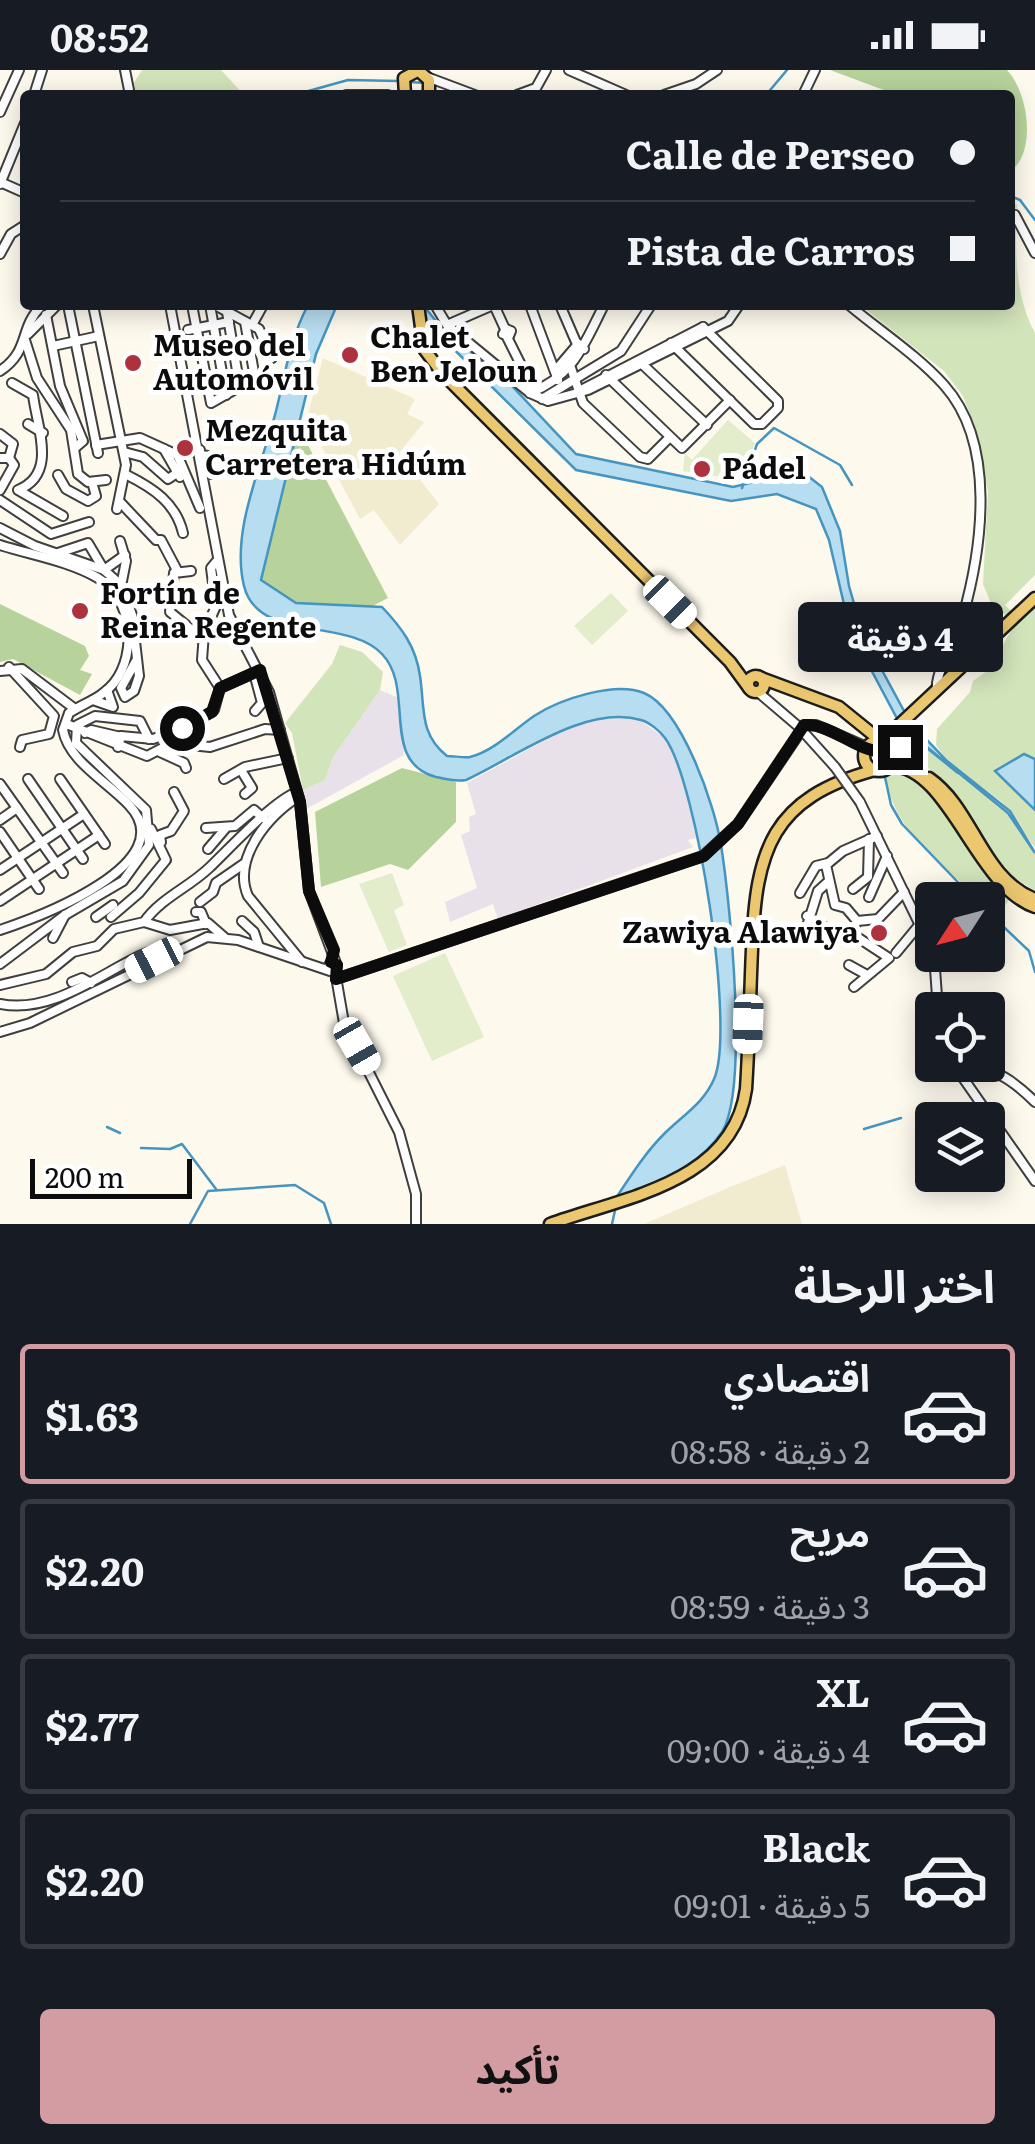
<!DOCTYPE html>
<html lang="ar">
<head>
<meta charset="utf-8">
<style>
  :root { --surface:#171b24; --page:#242831; --text:#f1f3f6; --muted:#9ea1a6; --line:#363941; --accent:#d39ca3 }
  body { margin:0; font-family:Literata,"Noto Sans Arabic",serif; background:var(--page); color:var(--text); direction:rtl; height:100vh; display:flex; flex-direction:column; font-size:38px; white-space:nowrap }
  * { box-sizing:border-box; margin:0 }
  p { font-size:32px; color:var(--muted) }
  .icon { flex:none; width:55px; height:55px; fill:none; stroke:currentColor; stroke-width:2; stroke-linecap:round; stroke-linejoin:round }
  .map { position:relative; height:1154px; overflow:hidden; direction:ltr }
  .side { display:flex; flex-direction:column; background:var(--surface); flex:1 }
  .side>* { flex:none }
  .hud { position:absolute; left:20px; top:20px; width:995px; height:220px; border-radius:10px; box-shadow:0 5px 25px #0003; direction:rtl; display:grid; align-content:center; height:220px; padding:0 40px; background:var(--surface) }
  .needle { width:65px; rotate:234deg }
  .buttons { position:absolute; left:915px; top:812px; display:grid; gap:20px }
  .buttons a { display:grid; place-items:center; width:90px; height:90px; border-radius:10px; background:var(--surface); box-shadow:0 5px 25px #0003; font-size:50px }
  .scale { position:absolute; left:30px; bottom:25px; width:162px; box-sizing:border-box; padding-left:10px; border:5px solid #0c0c0c; border-top:0; font-size:28px; line-height:35px; white-space:nowrap; color:#0c0c0c; -webkit-text-stroke:8px #fff; paint-order:stroke }
  .end { position:absolute; width:45px; height:45px; margin:-22px; border:12px solid #0c0c0c; background:#fff; box-shadow:0 0 0 5px #fff }
  .from { border-radius:50% }
  .bubble { position:absolute; height:70px; border-radius:10px; background:var(--surface); box-shadow:0 5px 25px #0003; font-size:32px; font-weight:700; line-height:70px; text-align:center; direction:rtl }
  .car { position:absolute; width:30px; height:60px; margin:-30px -15px; border-radius:12px; box-shadow:0 0 8px 2px #0007; background:linear-gradient(#fff 24%,#345 0 40%,#fff 0 76%,#345 0 86%,#fff 0) }
  .hud b { display:flex; align-items:center; gap:35px; height:95px; font-size:38px }
  .hud b+b { border-top:2px solid var(--line) }
  .hud i { width:25px; height:25px; background:var(--text) }
  ul { padding:0; list-style:none }
  li { display:flex; align-items:center; gap:30px; height:140px; margin:0 20px 15px; padding:0 20px; border:5px solid var(--line); border-radius:10px }
  li div { flex:1 }
  li b { display:block; font-size:38px }
  li em { font-style:normal; font-weight:700 }
  li.active { border-color:var(--accent) }
  li>.icon { width:90px; height:90px; stroke-width:1.5 }
  h2 { padding:0 40px; font-size:45px; line-height:120px }
  .primary-button { display:flex; gap:20px; margin-top:auto; padding:20px 40px }
  .primary-button a { flex:1; height:115px; border-radius:10px; background:var(--accent); color:#111; font-size:40px; font-weight:700; line-height:115px; text-align:center }
  .status { display:flex; justify-content:space-between; align-items:center; height:70px; padding:0 50px; background:var(--surface); direction:ltr }
  .status svg { height:28px; fill:currentColor }
  .map>svg:first-child { display:block }
  .industrial { fill:#e9e1ea }
  .farmland { fill:#f1ecd0 }
  .green { fill:#d2e4ba }
  .forest { fill:#b7d39b }
  .pitch { fill:#e3eccb }
  .water { fill:#b7ddf0; stroke:#4595c0; stroke-width:2.5 }
  .lines { fill:none; stroke-linecap:round; stroke-linejoin:round }
  .stream { stroke:#4595c0; stroke-width:2.5 }
  .minor-casing { stroke:#3f3f3f; stroke-width:12 }
  .major-casing { stroke:#1d1d1d; stroke-width:15 }
  .minor { stroke:#fff; stroke-width:8 }
  .major { stroke:#ebc770; stroke-width:10 }
  .minor-bridge-casing { stroke:#3f3f3f; stroke-width:12; stroke-linecap:butt }
  .minor-bridge { stroke:#fff; stroke-width:8 }
  .route { stroke:#0c0c0c; stroke-width:12 }
  .poi-dot { fill:#ae323e; stroke:#fff; stroke-width:4 }
  .labels { text-anchor:middle; stroke-width:10; stroke-linejoin:round; paint-order:stroke }
  .poi-label { font-size:30px; font-weight:bold; fill:#0c0c0c; stroke:#fff; text-anchor:start }
</style>
</head>
<body>
<div class="status"><b>08:52</b><svg viewBox="0 0 49 12"><path d="M0 12V9h3v3zM5 12V6h3v6zM10 12V3h3v9zM15 12V0h3v12zM26 1h20v11H26zM47 4h2v5h-2z"/></svg></div>
<div class="map">
<svg width="1035" height="1154" viewBox="0 0 1035 1154">
  <rect width="100%" height="100%" fill="#fdf9ed"/>
  <g class="industrial">
    <polygon points="380,620 401,629 404,685 308,738 303,720 325,710 333,687"/>
    <polygon points="637,648 665,668 685,707 696,768 688,770 693,777 498,849 493,834 450,852 445,832 477,818 461,765 470,761 469,747 476,744 467,713 582,650"/>
  </g>
  <g class="farmland">
    <polygon points="323,288 415,329 407,344 424,352 399,383 439,434 400,475 374,440 360,449 307,349"/>
    <polygon points="785,1095 802,1154 644,1154 730,1117"/>
  </g>
  <g class="green">
    <polygon points="142,0 221,0 244,25 136,25 134,13"/>
    <path d="M1010,132l7,3c-2,42 -3,90 18,128v242l-30,30 15,15 15,-12v240l-32,-45 -56,-42 -11,-16 1,-16 33,-37 3,-11 17,-12 25,-46 -24,-20 -8,-19 5,-91 -11,-60 -14,-37 -19,-25 -84,-66h150z"/>
    <polygon points="340,575 362,582 383,602 380,620 333,687 325,710 303,720 292,663 285,653 332,594"/>
    <polygon points="921,673 1008,743 1035,782 1035,821 1009,804 945,713 909,681"/>
    <path d="M900,697l29,22 81,110 -12,16 -10,-15h-6c-39,-34 -92,-72 -96,-126z"/>
  </g>
  <g class="forest">
    <path d="M830,0h177c24,26 28,86 3,101v-76h-113z"/>
    <polygon points="299,358 388,528 367,539 296,533 260,510"/>
    <polygon points="0,534 85,576 89,586 80,600 92,604 80,625 13,589 0,592"/>
    <polygon points="402,698 456,712 456,752 408,800 390,794 321,817 315,742"/>
  </g>
  <g class="pitch">
    <polygon points="728,350 755,373 742,410 683,401 685,383 692,390"/>
    <polygon points="611,523 628,541 592,575 574,556"/>
    <polygon points="392,803 404,835 394,840 407,875 389,882 359,814"/>
    <polygon points="445,883 484,967 432,991 393,906"/>
  </g>
  <g class="water">
    <path d="M308,235h29l-21,49 -55,226 35,23 86,4c20,21 34,40 38,69 5,32 -1,58 27,80 7,0 17,2 23,1 24,-6 45,-28 64,-41 26,-17 81,-35 110,-23 38,16 71,113 77,152 9,56 28,243 1,287 -24,37 -70,51 -108,69 16,-24 30,-47 50,-67 18,-18 40,-31 50,-55 22,-49 -17,-298 -49,-341 -5,-7 -16,-16 -24,-18 -56,-16 -125,37 -175,60 -11,2 -19,-1 -30,-3 -57,-15 -20,-88 -54,-123 -35,-37 -124,-11 -138,-68 -14,-57 20,-124 33,-179 9,-37 13,-68 31,-102z"/>
    <polygon points="409,235 423,235 440,256 511,315 576,384 733,417 789,404 808,406 822,417 840,461 849,516 863,565 910,652 947,691 1010,741 1035,783 1008,743 901,656 850,560 829,470 816,439 777,424 731,431 576,400"/>
    <polygon points="1024,684 1035,689 1035,740 995,701"/>
  </g>
  <g class="lines">
    <g class="stream">
      <polyline points="410,12 425,13"/>
      <polyline points="294,25 348,10 398,11"/>
      <polyline points="766,25 787,0"/>
      <polyline points="1010,126 1020,130 1035,150"/>
      <polyline points="742,418 757,374 774,358 840,395 852,415"/>
      <polyline points="922,674 958,703"/>
      <polyline points="910,691 925,676"/>
      <polyline points="895,700 885,707 891,735 902,754 975,830"/>
      <polyline points="988,842 1029,881 1035,902"/>
      <polyline points="107,1057 120,1063"/>
      <polyline points="864,1059 901,1048"/>
      <polyline points="141,1078 170,1079 182,1074 216,1119"/>
      <polyline points="190,1154 208,1121 295,1115 324,1133 331,1154"/>
      <polyline points="612,1154 616,1136"/>
    </g>
    <defs>
      <g id="minor">
        <polyline points="125,0 130,25"/>
        <polyline points="569,0 626,25"/>
        <polyline points="427,7 475,25"/>
        <polyline points="34,25 42,0"/>
        <polyline points="346,25 388,25"/>
        <polyline points="517,25 536,18 546,0"/>
        <polyline points="664,25 696,14 717,0"/>
        <polyline points="803,25 815,0"/>
        <polyline points="0,42 19,0"/>
        <polyline points="0,112 25,123"/>
        <polyline points="0,114 25,53"/>
        <polyline points="1015,145 1035,183"/>
        <polyline points="0,184 11,164 25,155"/>
        <polyline points="68,235 98,383"/>
        <polyline points="93,235 126,395 117,439"/>
        <polyline points="170,235 229,545 269,622 300,732 309,821 336,893"/>
        <polyline points="192,235 211,333 255,308 245,252"/>
        <polyline points="210,235 226,325"/>
        <polyline points="215,235 259,259 272,288"/>
        <polyline points="435,235 447,255 530,323 548,331 588,320 728,251 739,235"/>
        <polyline points="494,235 505,259"/>
        <polyline points="530,235 558,310"/>
        <polyline points="560,235 576,272 584,279"/>
        <path d="M849,235c31,26 68,50 95,80 53,59 38,163 19,231 -6,19 -28,58 -26,71"/>
        <polyline points="227,242 240,318"/>
        <polyline points="46,245 60,316 83,371 76,377"/>
        <polyline points="252,255 263,235"/>
        <polyline points="447,255 493,235"/>
        <polygon points="506,259 511,261 509,266 503,264"/>
        <polyline points="188,260 229,252"/>
        <polyline points="28,264 57,235"/>
        <polyline points="507,267 522,297"/>
        <polyline points="25,270 37,308 71,360 78,404 88,412 106,410"/>
        <polyline points="671,273 754,354 762,354 778,338 778,331 703,257"/>
        <polyline points="53,276 99,266"/>
        <polyline points="641,293 707,355"/>
        <polyline points="571,298 583,333 640,387 648,389 669,368"/>
        <path d="M0,301c31,-21 18,-42 42,-66"/>
        <polyline points="555,301 578,274"/>
        <polyline points="606,305 682,378 730,330"/>
        <path d="M12,313l21,12c4,33 25,79 -15,95l45,26"/>
        <polyline points="522,316 522,297 532,313 530,323"/>
        <polyline points="579,321 703,257"/>
        <path d="M530,323c44,-17 54,-49 74,-88"/>
        <polyline points="542,329 621,281 651,235"/>
        <polyline points="28,354 43,363"/>
        <polyline points="0,364 13,374 9,388 0,388"/>
        <polyline points="96,375 140,368 175,384 200,380"/>
        <polyline points="164,379 180,407"/>
        <polyline points="124,382 143,387 168,409 177,403"/>
        <polyline points="177,384 200,438"/>
        <polyline points="201,385 208,386 211,404"/>
        <polyline points="58,405 66,419 88,431 96,426 92,412"/>
        <path d="M127,405c26,13 49,28 56,58"/>
        <polyline points="0,420 14,395 9,388"/>
        <polyline points="0,430 51,464 89,452"/>
        <polyline points="120,432 156,470 161,470 178,502"/>
        <polyline points="0,458 35,476 104,500 121,515 132,545 139,606 134,621 125,627 121,618 137,589"/>
        <polyline points="120,471 126,491 121,516"/>
        <path d="M0,475c31,10 69,16 98,33 34,20 40,74 16,105 -12,15 -30,20 -45,30l-6,17c6,32 45,52 66,75 55,58 -90,112 -129,125"/>
        <polyline points="58,483 88,473 104,500 125,485"/>
        <polyline points="216,492 211,498 216,536 204,563 202,590 220,618"/>
        <polyline points="191,501 174,503 170,542 203,569"/>
        <polyline points="937,563 960,597"/>
        <polyline points="9,597 54,646 49,664 22,670 20,677"/>
        <polyline points="0,601 22,599 75,639"/>
        <polyline points="254,603 262,633 255,641"/>
        <polyline points="220,618 260,600"/>
        <polyline points="758,622 799,657 835,697"/>
        <polyline points="93,630 113,637 107,620"/>
        <polyline points="69,655 147,686 172,673 210,677 265,659 280,660"/>
        <polyline points="85,663 91,660 121,667"/>
        <polyline points="187,664 186,658 214,640 220,618"/>
        <polyline points="118,677 121,666 153,669 187,657"/>
        <polyline points="160,682 184,693 186,698"/>
        <polyline points="241,700 252,718 245,724"/>
        <polyline points="28,709 83,789"/>
        <polyline points="60,709 105,774"/>
        <polyline points="224,709 245,697 288,688"/>
        <polyline points="0,714 63,803"/>
        <path d="M298,727c-30,18 -66,62 -50,99l54,66"/>
        <polyline points="860,732 932,880"/>
        <polyline points="0,750 17,738"/>
        <polyline points="206,758 235,756 254,740 263,748"/>
        <polyline points="0,762 39,819"/>
        <polyline points="877,766 843,781 826,795 835,835 846,838 857,851 878,849 904,822"/>
        <polyline points="161,772 160,765 171,761 184,741 174,722"/>
        <polyline points="208,779 225,759"/>
        <polyline points="0,800 84,744"/>
        <polyline points="853,819 868,807 869,769"/>
        <polyline points="800,823 816,796 828,793"/>
        <polyline points="869,827 887,786"/>
        <polyline points="0,831 99,765"/>
        <polyline points="200,832 213,822 216,813 245,793"/>
        <polyline points="196,842 201,842 206,854"/>
        <polyline points="807,846 831,861"/>
        <polyline points="96,847 113,835"/>
        <polyline points="111,847 139,823 166,790 151,759"/>
        <polyline points="242,851 254,862 259,877"/>
        <polyline points="144,852 170,860 208,853 224,867"/>
        <polyline points="53,868 65,845"/>
        <polyline points="803,869 818,821 829,811"/>
        <polyline points="896,883 920,854"/>
        <polyline points="934,885 938,940"/>
        <polygon points="331,892 337,895 333,902 328,897"/>
        <polyline points="0,894 65,845 123,811 149,775 146,740 76,673 77,655 95,646 140,651 149,669"/>
        <polyline points="849,895 867,905"/>
        <polyline points="335,901 344,953 399,1062 416,1124 416,1154"/>
        <polyline points="336,909 703,786 738,754 805,655 816,655 883,684 909,669"/>
        <polyline points="72,912 82,908 91,913"/>
        <path d="M0,915l46,-11 27,-22 24,-6 17,-17 30,-7c17,-24 44,-34 65,-54 21,-20 64,-67 88,-76"/>
        <polyline points="854,917 889,888 851,863 857,851"/>
        <path d="M0,934c70,14 136,-66 175,-54"/>
        <polyline points="0,962 30,953 207,867 238,870 330,901"/>
        <path d="M1035,1032c-18,-18 -49,-45 -74,-27l74,106"/>
      </g>
      <g id="major">
        <polyline points="419,1 429,10 429,25"/>
        <polyline points="405,25 404,8 419,0"/>
        <polyline points="418,235 424,279 443,304 730,592 749,618"/>
        <circle cx="756" cy="614" r="8"/>
        <polyline points="761,608 839,637 881,671"/>
        <circle cx="879" cy="686" r="15"/>
        <polyline points="882,671 1035,528"/>
        <polyline points="894,686 911,696"/>
        <path d="M890,696c59,-1 85,120 145,141"/>
        <path d="M929,708c45,31 52,100 106,121"/>
        <path d="M550,1154c74,-27 183,-41 196,-135 3,-46 4,-93 6,-140 4,-99 19,-151 123,-179"/>
      </g>
    </defs>
    <use href="#minor" class="minor-casing"/>
    <use href="#major" class="major-casing"/>
    <use href="#minor" class="minor"/>
    <use href="#major" class="major"/>
    <defs>
      <polyline id="minor-bridge" points="835,697 860,732"/>
    </defs>
    <use href="#minor-bridge" class="minor-bridge-casing"/>
    <use href="#minor-bridge" class="minor-bridge"/>
  </g>
  <g class="lines">
    <path class="route" d="M182,658l30,-16 8,-24 40,-18 40,132 9,89 25,59 -3,12 6,3 -1,14 368,-123 34,-32 66,-99c35,-2 61,40 96,22"/>
  </g>
  <g class="poi-dot">
    <circle cx="350" cy="285" r="10"/>
    <circle cx="133" cy="293" r="10"/>
    <circle cx="185" cy="378" r="10"/>
    <circle cx="702" cy="399" r="10"/>
    <circle cx="80" cy="541" r="10"/>
    <circle cx="879" cy="863" r="10"/>
  </g>
  <g class="labels">
    <g class="poi-label">
      <text x="370" y="278">Chalet<tspan x="370" dy="34">Ben Jeloun</tspan></text>
      <text x="153" y="286">Museo del<tspan x="153" dy="34">Automóvil</tspan></text>
      <text x="205" y="371">Mezquita<tspan x="205" dy="34">Carretera Hidúm</tspan></text>
      <text x="722" y="409">Pádel</text>
      <text x="100" y="534">Fortín de<tspan x="100" dy="34">Reina Regente</tspan></text>
      <text x="859" y="873" text-anchor="end">Zawiya Alawiya</text>
    </g>
  </g>
</svg>
<div class="buttons">
<a><svg class="needle" viewBox="-14 -14 28 28"><path d="M0-13l5 13h-10z" fill="#e53935"/><path d="M0 13l5-13h-10z" fill="#9ea1a6"/></svg></a>
<a><svg class="icon" aria-label="locate" viewBox="0 0 24 24"><circle cx="12" cy="12" r="6"/><path d="M12 2v4M12 18v4M2 12h4M18 12h4"/></svg></a>
<a><svg class="icon" aria-label="layers" viewBox="0 0 24 24"><path d="M12 4l9 5-9 5-9-5zM3 14l9 5 9-5"/></svg></a>
</div>
<div class="scale">200 m</div>
<i class="end from" style="left:182px;top:658px"></i>
<i class="end" style="left:900px;top:677px"></i>
<div class="bubble" style="left:798px;top:532px;width:205px">4 دقيقة</div>
<i class="car" style="left:670px;top:532px;rotate:135deg"></i>
<i class="car" style="left:154px;top:890px;rotate:243deg"></i>
<i class="car" style="left:748px;top:954px;rotate:182deg"></i>
<i class="car" style="left:357px;top:976px;rotate:150deg"></i>
<div class="hud">
<b><i class="from"></i>Calle de Perseo</b>
<b><i></i>Pista de Carros</b>
</div>
</div>
<section class="side">
<h2>اختر الرحلة</h2>
<ul>
<li class="active"><svg class="icon" aria-label="car" viewBox="0 0 24 24"><path d="M5 17H2v-5l4-1 3-4h7l3 4 3 1v5h-3M9 17h6M6 11h13"/><circle cx="7" cy="17" r="2"/><circle cx="17" cy="17" r="2"/></svg><div><b>اقتصادي</b><p>2 دقيقة · 08:58</p></div><em>$1.63</em></li>
<li><svg class="icon" aria-label="car" viewBox="0 0 24 24"><path d="M5 17H2v-5l4-1 3-4h7l3 4 3 1v5h-3M9 17h6M6 11h13"/><circle cx="7" cy="17" r="2"/><circle cx="17" cy="17" r="2"/></svg><div><b>مريح</b><p>3 دقيقة · 08:59</p></div><em>$2.20</em></li>
<li><svg class="icon" aria-label="car" viewBox="0 0 24 24"><path d="M5 17H2v-5l4-1 3-4h7l3 4 3 1v5h-3M9 17h6M6 11h13"/><circle cx="7" cy="17" r="2"/><circle cx="17" cy="17" r="2"/></svg><div><b>XL</b><p>4 دقيقة · 09:00</p></div><em>$2.77</em></li>
<li><svg class="icon" aria-label="car" viewBox="0 0 24 24"><path d="M5 17H2v-5l4-1 3-4h7l3 4 3 1v5h-3M9 17h6M6 11h13"/><circle cx="7" cy="17" r="2"/><circle cx="17" cy="17" r="2"/></svg><div><b>Black</b><p>5 دقيقة · 09:01</p></div><em>$2.20</em></li>
</ul>
<div class="primary-button"><a>تأكيد</a></div>
</section>
</body>
</html>
